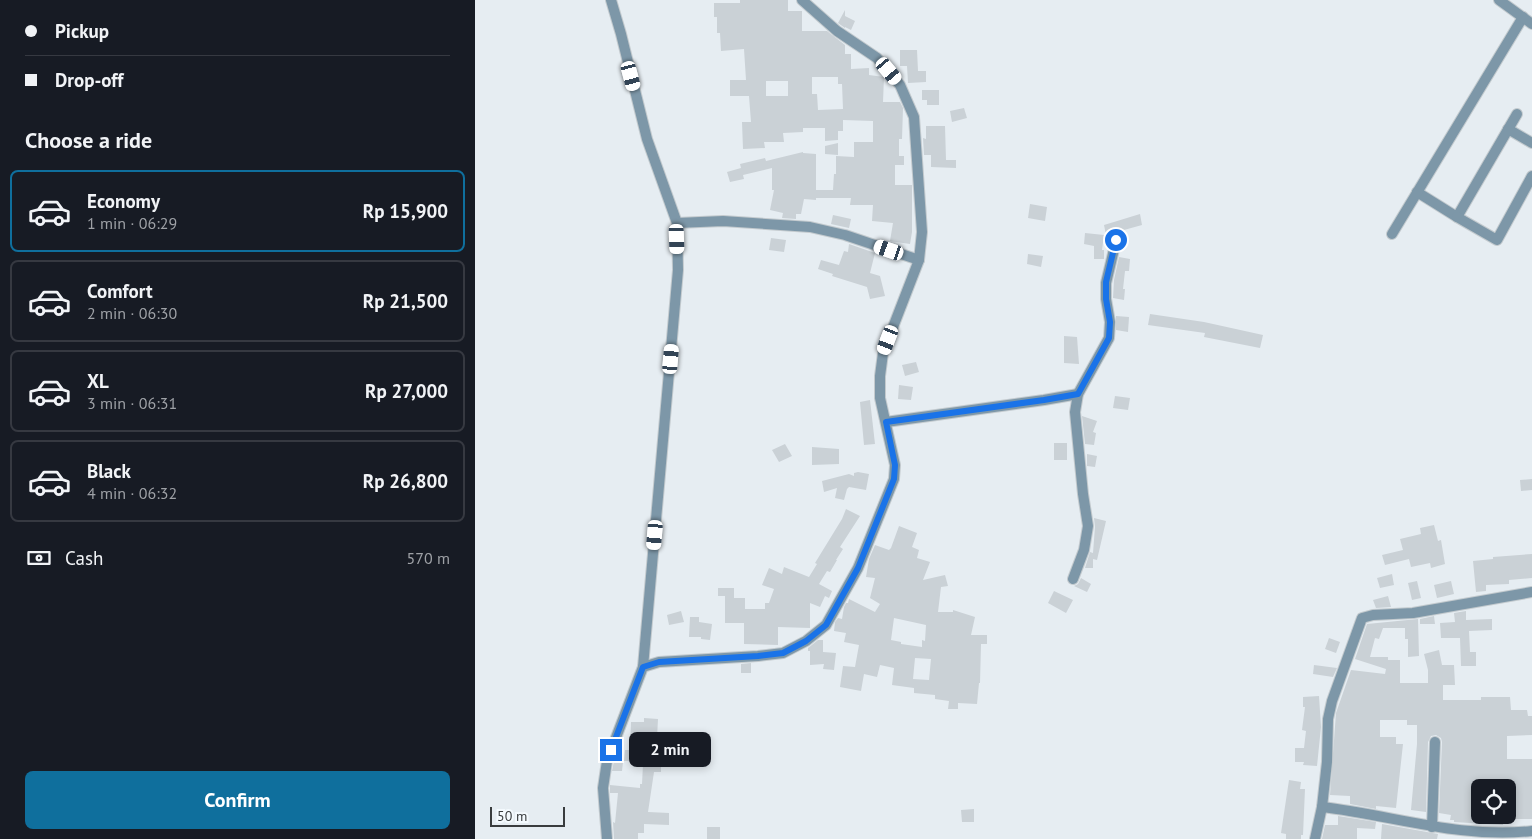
<!DOCTYPE html>
<html lang="en">
<head>
<meta charset="utf-8">
<style>
  :root { --surface:#171b24; --page:#20242c; --text:#f1f3f6; --muted:#9ea1a6; --line:#363941; --accent:#0f6f9d }
  body { margin:0; font-family:"PT Sans",sans-serif; background:var(--page); color:var(--text); height:100vh; display:flex; flex-direction:column; font-size:19px; white-space:nowrap }
  * { box-sizing:border-box; margin:0 }
  p { font-size:16px; color:var(--muted) }
  .icon { flex:none; width:28px; height:28px; fill:none; stroke:currentColor; stroke-width:2; stroke-linecap:round; stroke-linejoin:round }
  .map { position:relative; flex:1; overflow:hidden }
  .panel { display:flex; flex-direction:column; background:var(--surface); width:475px }
  .panel>* { flex:none }
  .top-card { display:grid; align-content:center; height:110px; padding:0 25px; background:var(--surface) }
  .tools { position:absolute; left:996px; top:779px; display:grid; gap:10px }
  .tools a { display:grid; place-items:center; width:45px; height:45px; border-radius:8px; background:var(--surface); box-shadow:0 2px 8px #0003; font-size:25px }
  .scale { position:absolute; left:15px; bottom:12px; width:75px; box-sizing:border-box; padding-left:5px; border:2px solid #393c3e; border-top:0; font-size:14px; line-height:18px; white-space:nowrap; color:#393c3e; -webkit-text-stroke:4px #f4fafe; paint-order:stroke }
  .end { position:absolute; width:22px; height:22px; margin:-11px; border:6px solid #1a73e8; background:#fff; box-shadow:0 0 0 2px #fff }
  .from { border-radius:50% }
  .bubble { position:absolute; height:35px; border-radius:8px; background:var(--surface); box-shadow:0 2px 8px #0003; font-size:16px; font-weight:600; line-height:35px; text-align:center }
  .car { position:absolute; width:15px; height:30px; margin:-15px -8px; border-radius:6px; box-shadow:0 0 4px 1px #0007; background:linear-gradient(#fff 24%,#345 0 40%,#fff 0 76%,#345 0 86%,#fff 0) }
  .top-card b { display:flex; align-items:center; gap:18px; height:48px; font-size:19px }
  .top-card b+b { border-top:1px solid var(--line) }
  .top-card i { width:12px; height:12px; background:var(--text) }
  ul { padding:0; list-style:none }
  li { display:flex; align-items:center; gap:15px; height:82px; margin:0 10px 8px; padding:0 15px; border:2px solid var(--line); border-radius:8px }
  li div { flex:1 }
  li b { display:block; font-size:19px }
  li em { font-style:normal; font-weight:600 }
  li.selected { border-color:var(--accent) }
  li>.icon { width:45px; height:45px; stroke-width:1.5 }
  h2 { padding:0 25px; font-size:22px; line-height:60px }
  .pay { display:flex; align-items:center; gap:12px; height:55px; padding:0 25px; font-size:19px }
  .pay p { margin-inline-start:auto }
  .cta { display:flex; gap:10px; margin-top:auto; padding:10px 25px }
  .cta a { flex:1; height:58px; border-radius:8px; background:var(--accent); color:#fff; font-size:20px; font-weight:600; line-height:58px; text-align:center }
  main { display:flex; flex:1; min-height:0 }
  .map>svg:first-child { display:block }
  .building { fill:#cad1d6; fill-rule:evenodd }
  .lines { fill:none; stroke-linecap:round; stroke-linejoin:round }
  .minor-casing { stroke:#c3cace; stroke-width:12 }
  .tertiary-casing { stroke:#c3cace; stroke-width:12 }
  .minor { stroke:#7d97a8; stroke-width:10 }
  .tertiary { stroke:#7d97a8; stroke-width:10 }
  .route { stroke:#1a73e8; stroke-width:6 }
</style>
</head>
<body>
<main>
<section class="panel">
<div class="top-card">
<b><i class="from"></i>Pickup</b>
<b><i></i>Drop-off</b>
</div>
<h2>Choose a ride</h2>
<ul>
<li class="selected"><svg class="icon" aria-label="car" viewBox="0 0 24 24"><path d="M5 17H2v-5l4-1 3-4h7l3 4 3 1v5h-3M9 17h6M6 11h13"/><circle cx="7" cy="17" r="2"/><circle cx="17" cy="17" r="2"/></svg><div><b>Economy</b><p>1 min · 06:29</p></div><em>Rp 15,900</em></li>
<li><svg class="icon" aria-label="car" viewBox="0 0 24 24"><path d="M5 17H2v-5l4-1 3-4h7l3 4 3 1v5h-3M9 17h6M6 11h13"/><circle cx="7" cy="17" r="2"/><circle cx="17" cy="17" r="2"/></svg><div><b>Comfort</b><p>2 min · 06:30</p></div><em>Rp 21,500</em></li>
<li><svg class="icon" aria-label="car" viewBox="0 0 24 24"><path d="M5 17H2v-5l4-1 3-4h7l3 4 3 1v5h-3M9 17h6M6 11h13"/><circle cx="7" cy="17" r="2"/><circle cx="17" cy="17" r="2"/></svg><div><b>XL</b><p>3 min · 06:31</p></div><em>Rp 27,000</em></li>
<li><svg class="icon" aria-label="car" viewBox="0 0 24 24"><path d="M5 17H2v-5l4-1 3-4h7l3 4 3 1v5h-3M9 17h6M6 11h13"/><circle cx="7" cy="17" r="2"/><circle cx="17" cy="17" r="2"/></svg><div><b>Black</b><p>4 min · 06:32</p></div><em>Rp 26,800</em></li>
</ul>
<div class="pay"><svg class="icon" aria-label="cash" viewBox="0 0 24 24"><path d="M3 7h18v10H3z"/><circle cx="12" cy="12" r="2"/></svg>Cash<p>570 m</p></div>
<div class="cta"><a>Confirm</a></div>
</section>
<div class="map">
<svg width="1057" height="839" viewBox="0 0 1057 839">
  <rect width="100%" height="100%" fill="#e6edf2"/>
  <g class="building">
    <path d="M265,0h48v11h14v20h25l18,14v9h6v15l18,-1v7l15,2 -1,25h17l3,6 -1,31h-3v17h5v9h-9v20h17v47l-2,12 -20,-3 3,-18 -21,-2 1,-16h-23l1,-7h-35v2l-12,-1 -3,15h-5v5l-14,-1 1,-5 -13,-3 4,-20h-2v-22l-29,7 1,4 -14,3 -3,-10 14,-4 -1,-4 25,-6 1,3 37,-9v1l13,1v36h17l1,-16h2v-18l18,1v-15h19v-21l-30,-1v11h-5v9l-13,1v-13h-22v4l-20,1 1,9h-20l1,6 -22,1 -1,-27h9l-2,-26h-19v-16h16l-2,-31 -23,2 -1,-18h-3v-16h-3v-14h26zM337,77h26v7h4l1,25 -25,1 -1,-16h-5zM291,81h22v15h-22z"/>
    <polygon points="370,10 370,16 380,21 376,30 370,27 370,28 363,23"/>
    <polygon points="425,50 442,50 443,71 451,71 451,82 433,83 432,66 425,66"/>
    <polygon points="447,90 464,90 464,105 452,105 452,100 447,100"/>
    <polygon points="489,108 492,118 477,122 475,111"/>
    <polygon points="451,126 470,126 471,160 481,160 481,168 456,167 456,155 449,155 448,138 451,139"/>
    <polygon points="363,143 363,155 350,154 350,146"/>
    <polygon points="555,204 572,207 570,221 553,218"/>
    <polygon points="665,214 667,225 631,235 629,225"/>
    <polygon points="358,215 376,219 374,228 356,224"/>
    <polygon points="610,233 629,235 627,250 629,250 629,259 619,259 619,246 609,244"/>
    <polygon points="296,238 311,240 309,252 294,250"/>
    <polygon points="374,244 400,253 395,273 405,276 410,296 395,299 392,287 357,276 358,274 343,269 346,260 364,265 369,251 373,252"/>
    <polygon points="553,254 568,256 566,267 552,264"/>
    <polygon points="644,257 655,259 654,271 650,271 648,289 650,289 649,300 638,298 639,280"/>
    <polygon points="675,314 729,322 788,335 785,348 729,337 730,333 673,325"/>
    <polygon points="641,316 654,317 653,332 641,330"/>
    <polygon points="589,336 602,337 604,364 589,363"/>
    <polygon points="441,362 444,372 430,376 427,365"/>
    <polygon points="424,385 438,387 436,400 423,399"/>
    <polygon points="640,396 655,398 653,410 638,408"/>
    <polygon points="395,400 400,444 389,445 385,402"/>
    <polygon points="607,416 622,421 618,432 621,433 619,445 610,444"/>
    <rect x="579" y="443" width="13" height="17"/>
    <polygon points="310,444 317,456 304,462 297,450"/>
    <polygon points="337,447 364,449 364,464 337,465"/>
    <polygon points="612,454 622,456 620,467 612,466"/>
    <polygon points="383,472 394,474 391,490 374,487 372,489 369,500 360,498 362,488 349,492 347,481 374,474 379,476 379,473"/>
    <polygon points="1057,479 1057,490 1046,491 1045,480"/>
    <polygon points="371,509 385,516 365,547 368,549 361,560 362,560 355,572 352,571 344,584 357,591 354,598 350,596 345,607 335,603 335,628 303,627 303,645 269,644 269,623 250,623 250,596 243,596 243,588 259,588 259,598 270,598 270,609 290,609 290,603 294,603 299,589 287,585 294,568 307,574 309,567 334,577 342,564 340,563 367,519"/>
    <polygon points="619,518 631,521 622,560 618,559 618,568 610,568 615,552 618,553 620,527"/>
    <polygon points="959,525 963,541 966,540 970,564 956,568 955,563 936,567 934,559 910,565 907,555 928,550 925,539 946,534 945,528"/>
    <path d="M424,526l18,7 -5,14 7,3 -2,8 13,4 -7,18 22,-5 3,11 -7,1 -3,25h15v-2l22,7 -4,18h16v9h-6l-1,39h-1l-2,21 -19,-1v6h-10l1,-8 -14,-2v-4l-21,-2v-5l-22,-3 2,-17 -14,-3 -3,12 -13,-3 -3,17 -21,-4 3,-21 12,1 4,-22 -15,-3 2,-9 -12,-2 1,-9 3,-4 4,1 2,-12 2,-4h2l1,-4 26,13 5,-8 -10,-6 5,-20 -9,-1 3,-18 6,-14 14,5 2,-2zM419,618l32,7 -1,16 -3,-1v7l-21,-3v-2l-10,-2zM440,658l16,1 -2,21 -16,-1z"/>
    <polygon points="1057,554 1057,578 1034,580 1034,584 1011,585 1011,591 1001,592 998,561 1018,559 1018,557"/>
    <polygon points="917,574 919,585 905,588 902,578"/>
    <polygon points="606,578 616,584 612,592 599,586 603,584"/>
    <polygon points="942,581 946,598 937,600 933,583"/>
    <polygon points="976,581 979,594 962,598 959,585"/>
    <polygon points="579,591 598,600 591,613 573,603"/>
    <polygon points="913,596 916,607 901,608 898,600"/>
    <polygon points="206,611 209,622 194,625 192,615"/>
    <polygon points="991,611 991,620 1017,619 1017,630 994,631 995,652 1001,652 1001,666 986,666 985,638 966,638 965,623 980,622 979,613"/>
    <polygon points="959,616 960,624 945,624 945,619"/>
    <polygon points="215,617 224,617 224,622 237,624 235,640 226,639 226,637 214,637"/>
    <polygon points="943,619 944,656 933,657 933,639 930,639 930,628 908,628 904,639 900,638 895,657 913,657 913,660 925,660 925,683 953,683 953,670 949,654 964,650 967,665 979,665 980,685 968,685 968,700 1006,700 1006,697 1035,697 1036,710 1052,710 1053,716 1057,716 1057,735 1032,736 1032,759 1057,759 1057,819 1032,819 1032,788 1005,788 1005,815 1028,815 1028,825 979,822 979,820 975,820 976,815 964,813 967,742 966,738 961,735 956,736 953,742 951,812 936,810 942,744 942,725 932,725 932,720 905,720 905,737 921,737 921,744 928,744 921,808 901,806 901,809 875,804 875,796 855,795 861,713 876,670 910,674 911,669 880,659 892,624"/>
    <polygon points="854,638 865,642 861,653 850,649"/>
    <polygon points="343,640 348,640 348,652 361,653 359,670 348,669 349,664 335,665 335,651 333,651 333,648"/>
    <polygon points="276,663 276,673 266,673 266,664"/>
    <polygon points="839,665 862,668 858,677 838,674"/>
    <polygon points="844,696 846,727 842,766 828,765 829,762 820,762 820,748 829,748 831,731 827,730 830,707 828,707 828,697"/>
    <polygon points="169,718 183,719 182,738 174,738 173,761 149,761 150,750 155,750 156,722 169,722"/>
    <polygon points="139,761 148,762 147,771 137,771"/>
    <polygon points="168,764 186,765 186,772 179,772 173,812 194,813 194,825 169,824 169,833 163,833 163,839 139,839 138,822 140,823 143,793 135,793 135,785 165,788 165,784 167,784"/>
    <polygon points="814,780 826,782 825,789 830,789 828,835 826,835 826,839 811,839 811,834 806,833"/>
    <polygon points="499,809 499,822 487,822 486,810"/>
    <polygon points="863,816 901,822 900,829 882,828 882,839 847,839 850,825 863,825"/>
    <polygon points="907,824 963,834 962,839 906,839"/>
    <rect x="232" y="827" width="13" height="12"/>
  </g>
  <g class="lines">
    <defs>
      <g id="minor">
        <polyline points="136,0 146,34 172,139 202,223 203,270 168,667"/>
        <polyline points="1033,129 1057,143"/>
        <polyline points="942,192 982,217 1042,114"/>
        <polyline points="982,217 1022,240 1057,176"/>
        <polyline points="202,223 248,221 335,227 370,235 444,260"/>
        <polyline points="917,234 1048,17"/>
        <polyline points="411,422 569,400 603,394"/>
        <polyline points="598,579 609,550 613,526 608,494 600,412 603,394 634,338 635,322 631,299 631,283 641,241"/>
        <path d="M847,807c70,8 138,32 210,24"/>
        <polyline points="957,827 960,742"/>
        <polyline points="132,839 128,788 132,761 168,667 184,662 283,656 308,653 331,641 351,625 383,568 419,479 420,465 405,398 405,376 408,353 444,260 447,232 439,117 425,85 402,58 362,31 327,0"/>
        <polyline points="840,839 847,807 852,762 853,719 857,701 887,618 898,615 938,613 1057,592"/>
      </g>
      <polyline id="tertiary" points="1024,0 1057,24"/>
    </defs>
    <use href="#minor" class="minor-casing"/>
    <use href="#tertiary" class="tertiary-casing"/>
    <use href="#minor" class="minor"/>
    <use href="#tertiary" class="tertiary"/>
  </g>
  <g class="lines">
    <polyline class="route" points="136,750 168,667 184,662 283,656 308,653 331,641 351,625 383,568 419,479 420,465 411,422 569,400 603,394 634,338 635,322 631,299 631,282 641,240"/>
  </g>
</svg>
<div class="tools">
<a><svg class="icon" aria-label="locate" viewBox="0 0 24 24"><circle cx="12" cy="12" r="6"/><path d="M12 2v4M12 18v4M2 12h4M18 12h4"/></svg></a>
</div>
<div class="scale">50 m</div>
<i class="end from" style="left:641px;top:240px"></i>
<i class="end" style="left:136px;top:750px"></i>
<div class="bubble" style="left:154px;top:732px;width:82px">2 min</div>
<i class="car" style="left:414px;top:71px;rotate:140deg"></i>
<i class="car" style="left:156px;top:76px;rotate:165deg"></i>
<i class="car" style="left:202px;top:239px;rotate:178deg"></i>
<i class="car" style="left:414px;top:250px;rotate:289deg"></i>
<i class="car" style="left:413px;top:340px;rotate:201deg"></i>
<i class="car" style="left:196px;top:359px;rotate:5deg"></i>
<i class="car" style="left:180px;top:535px;rotate:185deg"></i>
</div>
</main>
</body>
</html>
